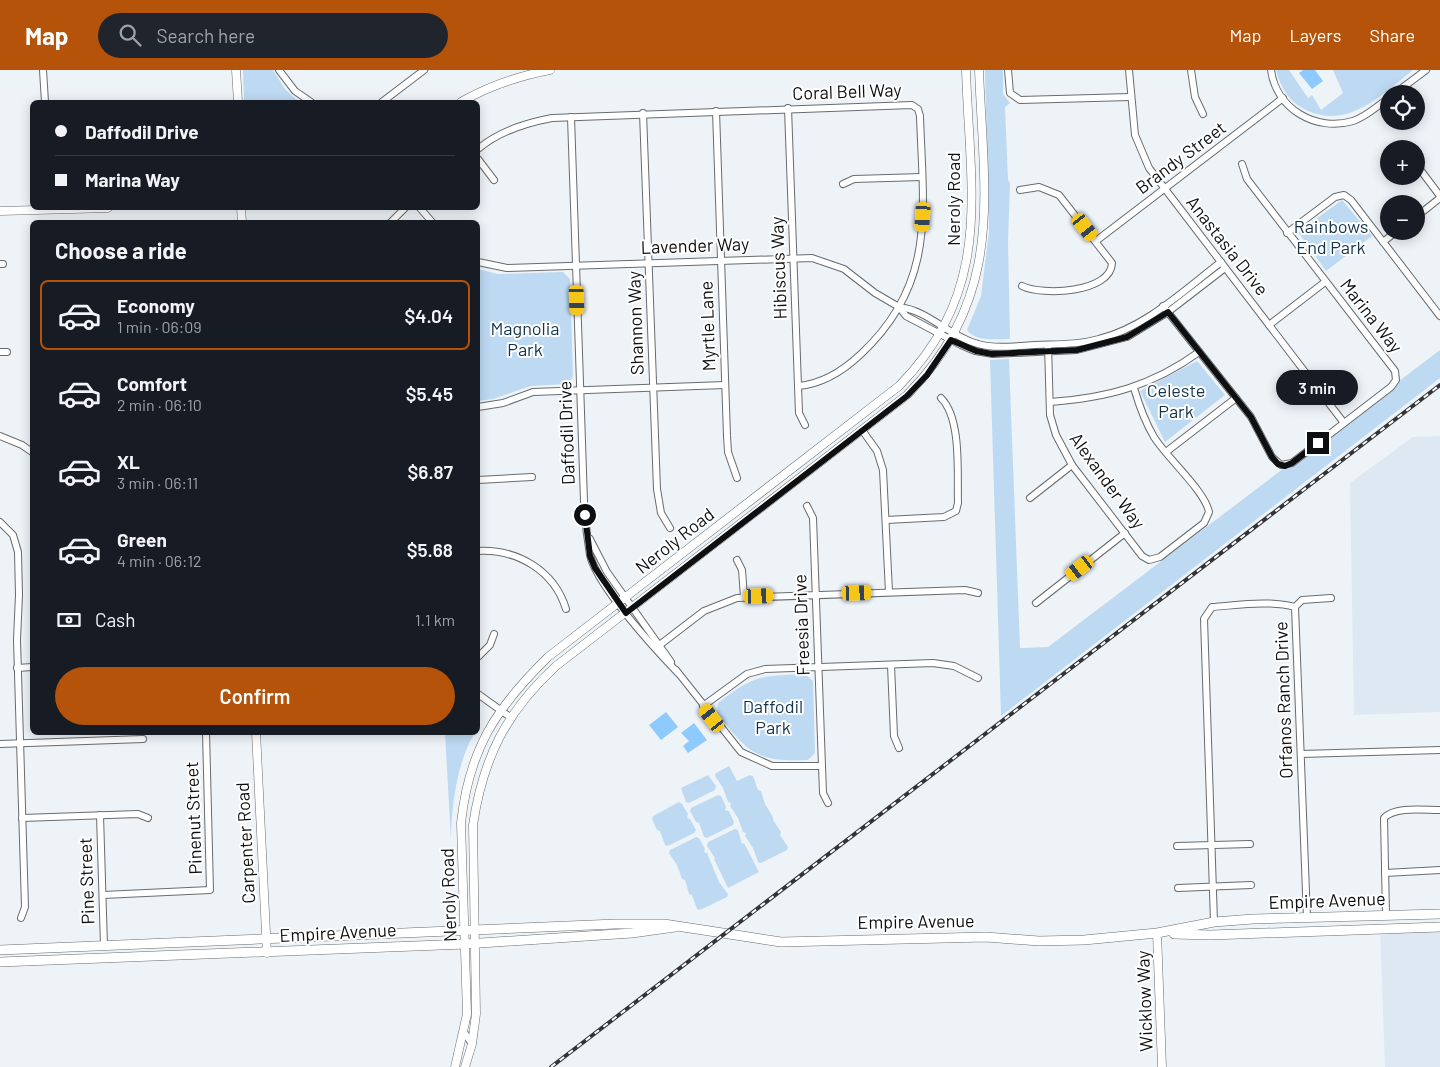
<!DOCTYPE html>
<html lang="en">
<head>
<meta charset="utf-8">
<style>
  :root { --surface:#171b24; --page:#20242c; --text:#f1f3f6; --muted:#9ea1a6; --line:#363941; --accent:#b45309 }
  body { margin:0; font-family:Barlow,sans-serif; background:var(--page); color:var(--text); height:100vh; display:flex; flex-direction:column; font-size:19px; white-space:nowrap }
  * { box-sizing:border-box; margin:0 }
  p { font-size:16px; color:var(--muted) }
  .icon { flex:none; width:28px; height:28px; fill:none; stroke:currentColor; stroke-width:2; stroke-linecap:round; stroke-linejoin:round }
  .map { position:relative; flex:1; overflow:hidden }
  .sheet { position:absolute; left:30px; top:150px; width:450px; height:515px; display:flex; flex-direction:column; background:var(--surface); border-radius:8px; box-shadow:0 2px 12px #0003 }
  .sheet>* { flex:none }
  .guide { position:absolute; left:30px; top:30px; width:450px; height:110px; border-radius:8px; box-shadow:0 2px 12px #0003; display:grid; align-content:center; height:110px; padding:0 25px; background:var(--surface) }
  .tools { position:absolute; left:1380px; top:15px; display:grid; gap:10px }
  .tools a { display:grid; place-items:center; width:45px; height:45px; border-radius:50%; background:var(--surface); box-shadow:0 2px 12px #0003; font-size:25px }
  .end { position:absolute; width:22px; height:22px; margin:-11px; border:6px solid #0d0f11; background:#fff; box-shadow:0 0 0 2px #fff }
  .from { border-radius:50% }
  .bubble { position:absolute; height:35px; border-radius:18px; background:var(--surface); box-shadow:0 2px 12px #0003; font-size:16px; font-weight:600; line-height:35px; text-align:center }
  .car { position:absolute; width:15px; height:30px; margin:-15px -8px; border-radius:6px; box-shadow:0 0 4px 1px #0007; background:linear-gradient(#f5c518 24%,#345 0 40%,#f5c518 0 76%,#345 0 86%,#f5c518 0) }
  .guide b { display:flex; align-items:center; gap:18px; height:48px; font-size:19px }
  .guide b+b { border-top:1px solid var(--line) }
  .guide i { width:12px; height:12px; background:var(--text) }
  ul { padding:0; list-style:none }
  li { display:flex; align-items:center; gap:15px; height:70px; margin:0 10px 8px; padding:0 15px; border:2px solid transparent; border-radius:8px }
  li div { flex:1 }
  li b { display:block; font-size:19px }
  li em { font-style:normal; font-weight:600 }
  li.on { border-color:var(--accent) }
  li>.icon { width:45px; height:45px; stroke-width:1.5 }
  h2 { padding:0 25px; font-size:22px; line-height:60px }
  .pay { display:flex; align-items:center; gap:12px; height:55px; padding:0 25px; font-size:19px }
  .pay p { margin-inline-start:auto }
  .primary-button { display:flex; gap:10px; margin-top:auto; padding:10px 25px }
  .primary-button a { flex:1; height:58px; border-radius:30px; background:var(--accent); color:#fff; font-size:20px; font-weight:600; line-height:58px; text-align:center }
  header { display:flex; align-items:center; gap:30px; box-sizing:border-box; height:70px; padding:0 25px; background:var(--accent); color:#fff }
  header strong { font-size:24px }
  nav { display:flex; gap:28px; margin-inline-start:auto; font-size:18px }
  .search { width:350px; height:45px; background:var(--page); display:flex; align-items:center; gap:12px; box-sizing:border-box; padding:0 18px; border-radius:28px; color:var(--muted); font-size:19px }
  .map>svg:first-child { display:block }
  .built { fill:#dde8f3 }
  .green { fill:#bedaf3 }
  .water { fill:#8ecafd }
  .lines { fill:none; stroke-linecap:round; stroke-linejoin:round }
  .minor-casing { stroke:#676c70; stroke-width:8 }
  .tertiary-casing { stroke:#676c70; stroke-width:9 }
  .secondary-casing { stroke:#676c70; stroke-width:10 }
  .minor { stroke:#fff; stroke-width:6 }
  .tertiary { stroke:#fff; stroke-width:8 }
  .secondary { stroke:#fff; stroke-width:9 }
  .rail-casing { stroke:#323437; stroke-width:4 }
  .rail { stroke:#fff; stroke-width:2; stroke-dasharray:5.5; stroke-linecap:butt }
  .route { stroke:#0d0f11; stroke-width:6 }
  .labels { text-anchor:middle; stroke-width:4; stroke-linejoin:round; paint-order:stroke }
  .street-label { font-size:18px; fill:#0d0f11; stroke:#fff }
  .park-label { font-size:18px; fill:#13344d; stroke:#fff }
</style>
</head>
<body>
<header>
<strong>Map</strong>
<div class="search"><svg class="icon" aria-label="search" viewBox="0 0 24 24"><circle cx="10" cy="10" r="6"/><path d="M15 15l6 6"/></svg>Search here</div>
<nav><a>Map</a><a>Layers</a><a>Share</a></nav>
</header>
<div class="map">
<svg width="1440" height="997" viewBox="0 0 1440 997">
  <rect width="100%" height="100%" fill="#eef3f8"/>
  <g class="built">
    <polygon points="1440,366 1440,642 1354,645 1350,413 1413,367"/>
    <polygon points="1440,857 1440,997 1385,997 1380,858"/>
  </g>
  <g class="green">
    <polygon points="243,0 273,0 285,19 299,32 244,32"/>
    <path d="M985,0h18v24l7,9 -5,4 3,73 2,3 -2,59 2,97c-12,0 -35,3 -43,-9l14,-34 8,-64z"/>
    <path d="M1276,0h13l19,28 4,-3 9,15 22,-17 -10,-23h80c-31,24 -63,59 -105,41 -18,-8 -27,-22 -32,-41z"/>
    <polygon points="1342,130 1372,166 1326,201 1298,162"/>
    <polygon points="478,199 498,204 563,202 570,209 573,307 567,314 531,316 493,329 478,331"/>
    <polygon points="1440,280 1440,308 1001,646 990,290 1009,289 1020,578 1048,577"/>
    <polygon points="1197,291 1225,325 1165,372 1140,321"/>
    <path d="M805,604l8,7 2,72 -7,7c-52,2 -60,-7 -91,-47l1,-10c36,-28 42,-27 87,-29z"/>
    <path d="M445,663h30c-18,27 -24,76 -24,108z"/>
    <polygon points="729,696 737,711 750,705 753,706 758,720 761,721 765,734 773,747 773,750 781,762 780,765 788,777 787,780 761,793 758,792 753,778 745,766 746,763 743,762 738,748 730,736 731,733 728,732 723,718 715,706 716,703"/>
    <polygon points="708,705 716,716 715,720 689,733 686,732 681,718"/>
    <polygon points="718,725 721,726 726,737 725,740 729,741 734,752 733,755 707,768 704,767 699,753 696,752 690,741 691,738"/>
    <polygon points="679,732 682,734 688,744 687,748 690,749 696,760 694,763 668,776 665,775 660,761 657,760 652,749 653,746"/>
    <polygon points="735,759 738,760 742,774 744,773 759,802 728,818 714,789 715,788 707,776 708,772"/>
    <polygon points="696,767 699,768 705,779 704,782 707,783 719,812 728,824 727,827 700,840 697,839 692,825 689,824 685,810 682,809 677,795 669,783 670,780"/>
  </g>
  <g class="water">
    <polygon points="1303,0 1315,0 1323,11 1312,19 1299,3"/>
    <polygon points="666,642 678,657 661,670 649,655"/>
    <polygon points="694,653 707,670 688,683 683,676 689,671 681,663"/>
  </g>
  <g class="lines">
    <defs>
      <g id="minor">
        <polyline points="43,0 45,32"/>
        <polyline points="279,0 295,21 311,32"/>
        <polyline points="1008,0 1010,23 1020,30 1130,27"/>
        <polyline points="1129,0 1135,65 1149,98 1344,353"/>
        <polyline points="1191,0 1195,27 1203,44"/>
        <path d="M1271,0c5,39 45,62 82,51 13,-4 24,-15 36,-23"/>
        <polyline points="1394,24 1426,0"/>
        <polyline points="382,32 424,0"/>
        <polyline points="788,38 798,316 799,343 805,355"/>
        <polyline points="716,41 727,366 728,382 737,408"/>
        <polyline points="643,43 657,419 661,443 670,458"/>
        <path d="M571,47l13,384c1,18 3,36 6,54 7,31 65,94 88,118"/>
        <path d="M478,79c20,-17 47,-26 74,-31l360,-13 6,4 2,7c3,94 17,167 -59,238 -18,17 -38,30 -63,32"/>
        <polyline points="478,89 494,110"/>
        <polyline points="1416,94 1440,126"/>
        <polyline points="843,114 854,109 922,107"/>
        <path d="M1020,120l19,-3 20,8 53,68c-1,30 -70,33 -90,23"/>
        <polyline points="420,138 432,152"/>
        <polyline points="1416,147 1440,128"/>
        <polyline points="391,152 405,138"/>
        <polyline points="1287,163 1335,127 1344,125 1351,130 1440,246"/>
        <polyline points="1096,171 1283,28"/>
        <polyline points="1383,172 1397,161"/>
        <polyline points="478,192 507,198 812,188 844,199 875,223 899,237 906,246 961,275 975,281 993,284 1077,280 1127,267 1168,242 1225,198"/>
        <polyline points="0,194 3,194"/>
        <polyline points="1163,236 1251,347 1272,387 1281,395 1292,393 1391,317 1396,310 1395,301 1247,109 1242,94"/>
        <path d="M899,237c29,3 51,30 79,37 18,5 39,2 57,1 22,-1 43,0 64,-6 47,-12 84,-48 122,-77"/>
        <polyline points="1269,255 1325,212"/>
        <path d="M1048,275l2,70 6,20 16,30 70,91 7,4 11,-3 44,-34 5,-11c-4,-21 -42,-54 -55,-75 -9,-15 -15,-32 -20,-49"/>
        <polyline points="0,282 7,282"/>
        <path d="M1050,332c57,-4 102,-16 149,-50"/>
        <polyline points="478,337 503,333 533,322 725,315"/>
        <polyline points="862,360 877,381 883,400 889,522"/>
        <polyline points="0,366 22,375 32,382"/>
        <polyline points="1166,382 1236,328"/>
        <polyline points="478,410 532,407"/>
        <polyline points="1030,428 1072,395"/>
        <polyline points="807,436 813,448 822,696 823,723 828,733"/>
        <path d="M886,450l58,-3 12,-6 2,-8c-1,-29 4,-84 -17,-105"/>
        <polyline points="0,452 13,465 18,482 19,525 17,570 25,837 21,848"/>
        <polyline points="590,469 607,502 671,592"/>
        <path d="M478,481c39,-2 76,19 88,58"/>
        <polyline points="737,490 742,500 744,527"/>
        <polyline points="1036,533 1125,463"/>
        <polyline points="1295,537 1302,530 1331,528"/>
        <polyline points="657,577 704,541 737,528 965,520 978,523"/>
        <polyline points="478,587 490,575 494,564"/>
        <polyline points="891,595 894,666 899,678"/>
        <polyline points="17,598 32,597"/>
        <polyline points="676,600 741,682 772,696 822,696"/>
        <polyline points="478,624 510,647"/>
        <polyline points="703,636 747,604 765,599 933,593 954,596 978,608"/>
        <polyline points="0,674 143,669"/>
        <polyline points="1301,684 1440,680"/>
        <polyline points="100,745 104,876"/>
        <polyline points="22,748 138,744 148,748"/>
        <polyline points="1177,776 1250,774"/>
        <polyline points="1385,803 1440,800"/>
        <polyline points="1178,818 1251,815"/>
        <polyline points="103,825 210,820 206,662"/>
        <path d="M1386,845l-2,-97c11,-12 40,-8 56,-8"/>
        <path d="M1214,852l-10,-303 8,-12c27,-2 57,-7 83,0l12,311"/>
        <polyline points="464,962 472,974"/>
      </g>
      <g id="tertiary">
        <polyline points="236,0 238,32"/>
        <path d="M461,32c28,-16 57,-26 89,-32"/>
        <polyline points="241,138 242,152"/>
        <polyline points="0,141 108,138"/>
        <polyline points="256,662 267,883"/>
        <polyline points="1157,863 1162,997"/>
        <path d="M455,997l12,-53 -6,-191c8,-74 35,-115 87,-166l351,-271c95,-97 71,-193 67,-316"/>
        <path d="M465,997l7,-23 4,-30 -3,-189c10,-67 33,-113 83,-159l351,-271c98,-100 77,-197 72,-325"/>
      </g>
      <g id="secondary">
        <polyline points="1174,864 1211,865 1440,857"/>
        <polyline points="0,880 616,854 664,854 781,872 986,867 1039,871 1084,870 1157,863 1214,852 1253,849 1440,844"/>
        <polyline points="0,892 466,874 632,863 675,857"/>
      </g>
    </defs>
    <use href="#minor" class="minor-casing"/>
    <use href="#tertiary" class="tertiary-casing"/>
    <use href="#secondary" class="secondary-casing"/>
    <use href="#minor" class="minor"/>
    <use href="#tertiary" class="tertiary"/>
    <use href="#secondary" class="secondary"/>
    <defs>
      <polyline id="rail" points="551,997 1440,315"/>
    </defs>
    <use href="#rail" class="rail-casing"/>
    <use href="#rail" class="rail"/>
  </g>
  <g class="lines">
    <polyline class="route" points="585,445 590,486 595,498 626,543 907,326 927,305 951,270 976,281 992,284 1077,280 1127,267 1168,242 1251,347 1272,387 1278,394 1285,396 1292,393 1318,373"/>
  </g>
  <g class="labels">
    <g class="street-label">
      <text transform="translate(847 22) rotate(-2)" y="6">Coral Bell Way</text>
      <text transform="translate(1181 88) rotate(-37)" y="6">Brandy Street</text>
      <text transform="translate(954 129) rotate(-90)" y="6">Neroly Road</text>
      <text transform="translate(695 176) rotate(-2)" y="6">Lavender Way</text>
      <text transform="translate(1227 176) rotate(52)" y="6">Anastasia Drive</text>
      <text transform="translate(779 198) rotate(-92)" y="6">Hibiscus Way</text>
      <text transform="translate(1371 246) rotate(52)" y="6">Marina Way</text>
      <text transform="translate(636 253) rotate(-92)" y="6">Shannon Way</text>
      <text transform="translate(708 256) rotate(-92)" y="6">Myrtle Lane</text>
      <text transform="translate(567 363) rotate(-92)" y="6">Daffodil Drive</text>
      <text transform="translate(1107 411) rotate(54)" y="6">Alexander Way</text>
      <text transform="translate(675 471) rotate(-38)" y="6">Neroly Road</text>
      <text transform="translate(802 555) rotate(-92)" y="6">Freesia Drive</text>
      <text transform="translate(1284 630) rotate(-92)" y="6">Orfanos Ranch Drive</text>
      <text transform="translate(194 748) rotate(-92)" y="6">Pinenut Street</text>
      <text transform="translate(246 773) rotate(-93)" y="6">Carpenter Road</text>
      <text transform="translate(87 811) rotate(-92)" y="6">Pine Street</text>
      <text transform="translate(449 825) rotate(-92)" y="6">Neroly Road</text>
      <text transform="translate(1327 831) rotate(-2)" y="6">Empire Avenue</text>
      <text transform="translate(916 852) rotate(-1)" y="6">Empire Avenue</text>
      <text transform="translate(338 863) rotate(-3)" y="6">Empire Avenue</text>
      <text transform="translate(1145 931) rotate(-92)" y="6">Wicklow Way</text>
    </g>
    <g class="park-label">
      <text x="1331" y="163">Rainbows<tspan x="1331" dy="21">End Park</tspan></text>
      <text x="525" y="265">Magnolia<tspan x="525" dy="21">Park</tspan></text>
      <text x="1176" y="327">Celeste<tspan x="1176" dy="21">Park</tspan></text>
      <text x="773" y="643">Daffodil<tspan x="773" dy="21">Park</tspan></text>
    </g>
  </g>
</svg>
<div class="tools">
<a><svg class="icon" aria-label="locate" viewBox="0 0 24 24"><circle cx="12" cy="12" r="6"/><path d="M12 2v4M12 18v4M2 12h4M18 12h4"/></svg></a>
<a>+</a>
<a>−</a>
</div>
<i class="end from" style="left:585px;top:445px"></i>
<i class="end" style="left:1318px;top:373px"></i>
<div class="bubble" style="left:1276px;top:300px;width:82px">3 min</div>
<i class="car" style="left:923px;top:147px;rotate:184deg"></i>
<i class="car" style="left:1085px;top:157px;rotate:142deg"></i>
<i class="car" style="left:577px;top:230px;rotate:178deg"></i>
<i class="car" style="left:1080px;top:498px;rotate:232deg"></i>
<i class="car" style="left:857px;top:523px;rotate:88deg"></i>
<i class="car" style="left:759px;top:526px;rotate:88deg"></i>
<i class="car" style="left:712px;top:648px;rotate:322deg"></i>
<div class="guide">
<b><i class="from"></i>Daffodil Drive</b>
<b><i></i>Marina Way</b>
</div>
<section class="sheet">
<h2>Choose a ride</h2>
<ul>
<li class="on"><svg class="icon" aria-label="car" viewBox="0 0 24 24"><path d="M5 17H2v-5l4-1 3-4h7l3 4 3 1v5h-3M9 17h6M6 11h13"/><circle cx="7" cy="17" r="2"/><circle cx="17" cy="17" r="2"/></svg><div><b>Economy</b><p>1 min · 06:09</p></div><em>$4.04</em></li>
<li><svg class="icon" aria-label="car" viewBox="0 0 24 24"><path d="M5 17H2v-5l4-1 3-4h7l3 4 3 1v5h-3M9 17h6M6 11h13"/><circle cx="7" cy="17" r="2"/><circle cx="17" cy="17" r="2"/></svg><div><b>Comfort</b><p>2 min · 06:10</p></div><em>$5.45</em></li>
<li><svg class="icon" aria-label="car" viewBox="0 0 24 24"><path d="M5 17H2v-5l4-1 3-4h7l3 4 3 1v5h-3M9 17h6M6 11h13"/><circle cx="7" cy="17" r="2"/><circle cx="17" cy="17" r="2"/></svg><div><b>XL</b><p>3 min · 06:11</p></div><em>$6.87</em></li>
<li><svg class="icon" aria-label="car" viewBox="0 0 24 24"><path d="M5 17H2v-5l4-1 3-4h7l3 4 3 1v5h-3M9 17h6M6 11h13"/><circle cx="7" cy="17" r="2"/><circle cx="17" cy="17" r="2"/></svg><div><b>Green</b><p>4 min · 06:12</p></div><em>$5.68</em></li>
</ul>
<div class="pay"><svg class="icon" aria-label="cash" viewBox="0 0 24 24"><path d="M3 7h18v10H3z"/><circle cx="12" cy="12" r="2"/></svg>Cash<p>1.1 km</p></div>
<div class="primary-button"><a>Confirm</a></div>
</section>
</div>
</body>
</html>
